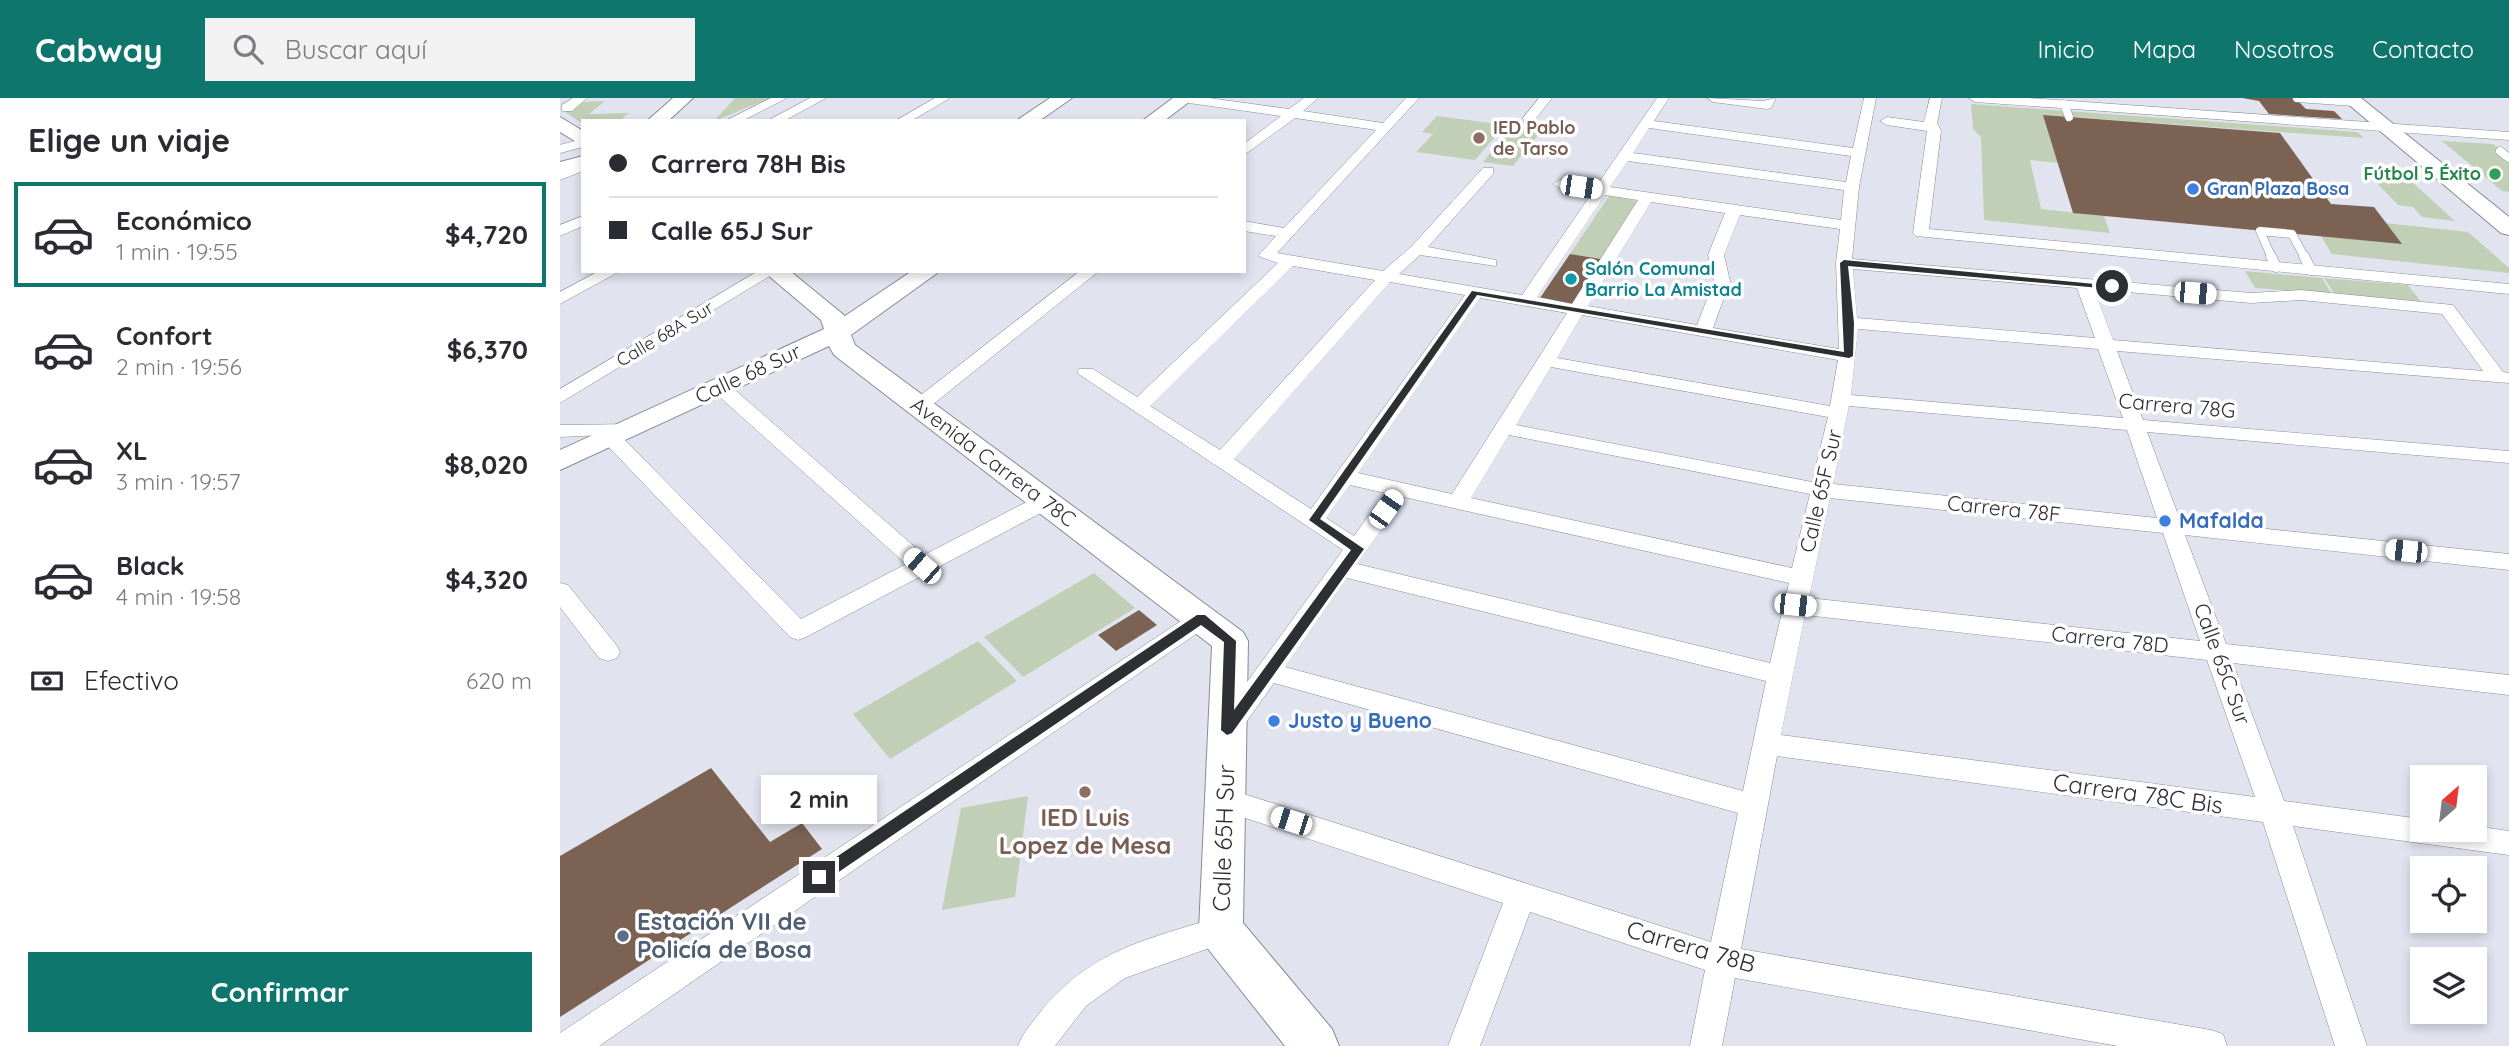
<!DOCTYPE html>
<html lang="es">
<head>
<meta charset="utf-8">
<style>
  :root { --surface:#fff; --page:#f2f2f3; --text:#2b2b33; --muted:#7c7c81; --line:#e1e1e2; --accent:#0f766e }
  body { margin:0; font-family:Quicksand,sans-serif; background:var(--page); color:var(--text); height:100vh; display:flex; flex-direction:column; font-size:26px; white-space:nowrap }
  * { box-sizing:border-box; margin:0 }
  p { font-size:23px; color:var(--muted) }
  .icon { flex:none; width:38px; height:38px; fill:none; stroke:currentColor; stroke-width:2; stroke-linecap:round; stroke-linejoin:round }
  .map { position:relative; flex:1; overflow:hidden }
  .details { display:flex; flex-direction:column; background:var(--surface); width:560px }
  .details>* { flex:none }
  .hud { position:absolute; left:21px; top:21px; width:665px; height:154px; border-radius:0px; box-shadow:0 4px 10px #0003; display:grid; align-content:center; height:154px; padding:0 28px; background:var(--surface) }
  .needle { width:46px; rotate:28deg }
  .controls { position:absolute; left:1850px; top:667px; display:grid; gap:14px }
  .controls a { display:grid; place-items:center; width:77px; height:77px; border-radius:0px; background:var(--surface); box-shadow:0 4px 10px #0003; font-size:35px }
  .end { position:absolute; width:32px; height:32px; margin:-16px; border:9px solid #2e2f33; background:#fff; box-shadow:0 0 0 4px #fff }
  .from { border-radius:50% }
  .bubble { position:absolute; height:49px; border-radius:0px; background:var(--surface); box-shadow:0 4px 10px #0003; font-size:23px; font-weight:700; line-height:49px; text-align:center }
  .car { position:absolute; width:21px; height:42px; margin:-21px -10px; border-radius:9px; box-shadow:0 0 5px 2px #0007; background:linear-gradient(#fff 24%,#345 0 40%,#fff 0 76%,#345 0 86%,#fff 0) }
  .hud b { display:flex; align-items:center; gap:24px; height:66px; font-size:26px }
  .hud b+b { border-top:2px solid var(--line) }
  .hud i { width:18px; height:18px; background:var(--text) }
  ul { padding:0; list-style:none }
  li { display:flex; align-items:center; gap:21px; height:105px; margin:0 14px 10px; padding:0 14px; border:4px solid transparent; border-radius:0px }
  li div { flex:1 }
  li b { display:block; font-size:26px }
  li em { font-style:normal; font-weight:700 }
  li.active { border-color:var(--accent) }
  li>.icon { width:63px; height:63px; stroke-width:1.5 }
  h2 { padding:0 28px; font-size:32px; line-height:84px }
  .pay { display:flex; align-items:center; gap:18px; height:77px; padding:0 28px; font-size:26px }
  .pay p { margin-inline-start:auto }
  .cta { display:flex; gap:14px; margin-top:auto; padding:14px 28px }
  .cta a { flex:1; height:80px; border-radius:0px; background:var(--accent); color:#fff; font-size:28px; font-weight:700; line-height:80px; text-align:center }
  header { display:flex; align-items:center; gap:42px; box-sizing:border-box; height:98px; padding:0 35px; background:var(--accent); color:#fff }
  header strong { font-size:33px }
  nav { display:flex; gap:38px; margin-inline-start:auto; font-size:24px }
  .search { width:490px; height:63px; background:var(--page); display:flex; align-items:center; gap:18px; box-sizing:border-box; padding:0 24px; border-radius:0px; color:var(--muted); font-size:26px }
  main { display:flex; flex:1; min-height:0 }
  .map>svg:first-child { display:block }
  .green { fill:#c0cfb5 }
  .building { fill:#7c6252 }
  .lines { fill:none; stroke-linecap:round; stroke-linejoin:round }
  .lane-far1-casing { stroke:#888b95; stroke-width:9 }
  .lane-casing { stroke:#888b95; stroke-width:11 }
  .street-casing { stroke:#888b95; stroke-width:1 }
  .secondary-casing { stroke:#888b95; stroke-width:2 }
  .lane-far1 { stroke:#fff; stroke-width:8 }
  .lane { stroke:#fff; stroke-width:10 }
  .street { fill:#fff; fill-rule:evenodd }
  .secondary { fill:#fff; fill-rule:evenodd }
  .route { fill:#2e2f33 }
  .education-dot { fill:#8d6e63; stroke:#fff; stroke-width:2.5 }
  .leisure-dot { fill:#2e9e5b; stroke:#fff; stroke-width:2.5 }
  .shop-dot { fill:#3f7fe0; stroke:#fff; stroke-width:2.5 }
  .culture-dot { fill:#0f9aa8; stroke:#fff; stroke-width:2.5 }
  .service-dot { fill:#5c6f8a; stroke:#fff; stroke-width:2.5 }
  .labels { text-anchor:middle; stroke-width:7; stroke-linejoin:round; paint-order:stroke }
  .far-education-label { font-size:18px; font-weight:bold; fill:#785e54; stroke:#fff; text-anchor:start }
  .far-leisure-label { font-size:18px; font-weight:bold; fill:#27864d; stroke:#fff; text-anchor:end }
  .far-shop-label { font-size:18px; font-weight:bold; fill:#366cbe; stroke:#fff; text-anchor:start }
  .far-culture-label { font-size:18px; font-weight:bold; fill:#0d838f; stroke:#fff; text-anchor:start }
  .far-street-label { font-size:18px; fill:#2e2f33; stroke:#fff }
  .street-label { font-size:21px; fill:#2e2f33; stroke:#fff }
  .shop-label { font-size:21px; font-weight:bold; fill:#366cbe; stroke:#fff; text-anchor:start }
  .near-street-label { font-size:24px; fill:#2e2f33; stroke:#fff }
  .near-education-label { font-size:24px; font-weight:bold; fill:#785e54; stroke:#fff }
  .near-service-label { font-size:24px; font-weight:bold; fill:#4e5e75; stroke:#fff; text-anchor:start }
</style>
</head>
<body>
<header>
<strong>Cabway</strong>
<div class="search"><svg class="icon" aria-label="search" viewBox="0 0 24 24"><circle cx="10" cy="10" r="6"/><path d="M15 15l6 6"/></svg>Buscar aquí</div>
<nav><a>Inicio</a><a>Mapa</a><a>Nosotros</a><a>Contacto</a></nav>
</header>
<main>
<section class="details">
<h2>Elige un viaje</h2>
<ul>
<li class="active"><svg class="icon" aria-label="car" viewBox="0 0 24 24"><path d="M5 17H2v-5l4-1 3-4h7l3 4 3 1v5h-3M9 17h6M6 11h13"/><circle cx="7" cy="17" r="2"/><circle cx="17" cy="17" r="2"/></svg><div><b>Económico</b><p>1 min · 19:55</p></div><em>$4,720</em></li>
<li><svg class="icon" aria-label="car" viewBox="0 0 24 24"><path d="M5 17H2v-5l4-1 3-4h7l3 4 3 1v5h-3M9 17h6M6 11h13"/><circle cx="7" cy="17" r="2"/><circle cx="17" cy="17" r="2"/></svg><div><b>Confort</b><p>2 min · 19:56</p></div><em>$6,370</em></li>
<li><svg class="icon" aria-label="car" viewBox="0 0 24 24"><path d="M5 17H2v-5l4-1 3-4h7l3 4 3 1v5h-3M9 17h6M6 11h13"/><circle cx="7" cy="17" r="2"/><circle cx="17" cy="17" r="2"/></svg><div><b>XL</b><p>3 min · 19:57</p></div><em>$8,020</em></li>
<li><svg class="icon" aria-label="car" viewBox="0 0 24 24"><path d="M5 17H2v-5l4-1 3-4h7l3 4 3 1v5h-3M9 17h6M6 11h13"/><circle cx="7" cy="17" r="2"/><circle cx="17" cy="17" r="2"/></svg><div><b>Black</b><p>4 min · 19:58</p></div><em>$4,320</em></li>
</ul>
<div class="pay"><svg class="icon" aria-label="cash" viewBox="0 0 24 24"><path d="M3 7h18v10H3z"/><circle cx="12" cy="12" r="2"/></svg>Efectivo<p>620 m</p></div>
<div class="cta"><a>Confirmar</a></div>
</section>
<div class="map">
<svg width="1949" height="948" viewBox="0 0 1949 948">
  <rect width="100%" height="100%" fill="#e1e4ef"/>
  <g class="green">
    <polygon points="175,0 211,0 154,23"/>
    <polygon points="45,3 29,16 69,15 59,23 23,23 23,26 5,14 19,4"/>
    <polygon points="1411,6 1797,34 1804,40 1484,17 1498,65 1470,62 1481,111 1544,118 1550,135 1424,122 1421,39 1413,31"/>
    <polygon points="877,18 945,27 915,62 856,54 873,36 862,34"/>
    <polygon points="953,28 982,32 953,68 923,64"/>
    <polygon points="1882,43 1933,46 1949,58 1949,94 1942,93"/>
    <polygon points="1814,82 1853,85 1895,123 1862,119 1853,109 1838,107"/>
    <polygon points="1049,98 1078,103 1041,161 1010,156"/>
    <polygon points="1825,125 1908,134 1949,170 1949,175 1772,156 1761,138"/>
    <polygon points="1685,173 1762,180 1772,196 1695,190"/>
    <polygon points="1764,180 1848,187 1861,204 1775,196"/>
    <polygon points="534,475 575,510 463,579 424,539"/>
    <polygon points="418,543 457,583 330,661 293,616"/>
    <polygon points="468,698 455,799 382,812 401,710"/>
  </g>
  <g class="building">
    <polygon points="1682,0 1735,0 1746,11 1774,13 1782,21 1709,16 1699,3"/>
    <polygon points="1483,17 1720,35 1771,106 1814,109 1842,146 1513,115"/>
    <polygon points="1010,156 1041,161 1013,206 980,200"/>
    <polygon points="579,512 597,527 556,553 538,537"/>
    <polygon points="151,670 210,744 242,725 262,751 0,919 0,758"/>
  </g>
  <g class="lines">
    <defs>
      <g id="lane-far1">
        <polyline points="1737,0 1794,4"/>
        <polyline points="1504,6 1509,19"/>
        <polyline points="0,51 23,45"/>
        <polyline points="1940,53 1949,60"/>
        <polyline points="1712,160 1700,133 1732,136 1745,160"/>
      </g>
      <g id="lane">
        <polyline points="1711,158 1716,169"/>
        <polyline points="1744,158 1751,172"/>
      </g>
      <g id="street">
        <polygon points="13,0 27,0 12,13 2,13 2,7"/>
        <polygon points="211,0 227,0 182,23 165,23"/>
        <polygon points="250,0 266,0 224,23 207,23"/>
        <polygon points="375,0 390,0 351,23 335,23"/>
        <path d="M616,0h33l80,11 15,-11h14l-15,13 80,12 23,-25h13l-142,155 106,18 28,-24 72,-79h10v6l-65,73 68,13v6l-76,-11 -21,19 123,21 70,-102 -32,-5 -7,-4 7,-4 37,5 60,-87h12l-15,23 199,27 11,-50h12l-17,89 -7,72 399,34 50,-3 152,15 50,67 6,1v10l-392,-32 26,69 366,31v12l-362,-31 33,88 329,34v16l-324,-35 41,109 283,31v20l-276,-32 51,138 138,18v11h52v-4l35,5v24l-216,-29 74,220h-32l-72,-224 -486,-66 -36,193 470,81 12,4 4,12h-109l-383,-68 -13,68h-32l15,-76 -175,-58 -50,134h-32l55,-143 -288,-95 -4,-8 4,-8 10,-4 486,154 27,-129 -464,-130 -35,49 -9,3 -9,-3 -4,-7 4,-7 122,-168 -266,-177 2,-4h14l44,28 141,-134 -20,-7 18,-20 -32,-5v-10l40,7 92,-98 -81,-12 -51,37v-11l37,-28 -99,-14zM1089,30l202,28 -5,26 -213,-29zM1068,63l216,29 -3,30 -231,-33zM1045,97l33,5 -66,104 -35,-7zM1091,104l74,11 -17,42 6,26 -17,44 -109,-19zM1180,117l100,14 -4,34 3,86 -126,-21 17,-47 -6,-26zM733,168l82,14 -155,170 -70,-44zM1293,171l224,19 18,50 -238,-20zM830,184l75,13 -154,214 -77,-50zM1534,191l157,14 50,-3 141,14 41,57 -370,-31zM920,200l87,15 -115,181 -94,-21zM1022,217l256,45 -8,46 -273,-48zM1298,231l240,20 25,69 -272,-23zM991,269l277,50 -16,65 -296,-57zM1289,308l278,24 30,88 -324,-34zM949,337l301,59 -18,74 -321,-70zM790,387l35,8 -31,43 -28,-18zM844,399l385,86 -19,80 -413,-99zM1270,400l333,35 37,108 -391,-43zM787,480l419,103 -23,110 -458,-124zM1245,517l402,45 48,137 -474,-62z"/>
        <polygon points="979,0 992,0 974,23 964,23 963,20"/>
        <polygon points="1147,0 1203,3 1216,0 1211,10 1207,11 1153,4"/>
        <polygon points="1370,0 1382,0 1377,25 1381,33 1369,131 1949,186 1949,196 1356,138 1353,135 1367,33 1327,27 1320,23 1327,19 1364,24"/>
        <polygon points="1409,0 1468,0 1949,34 1949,42 1415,4"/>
        <polygon points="23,64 23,73 0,82 0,73"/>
        <polygon points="23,118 23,128 0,138 0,127"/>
        <polygon points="39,173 60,173 0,206 0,194"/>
        <polygon points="198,173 218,173 0,305 0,291"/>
        <polygon points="520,173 539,173 366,312 352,312 349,308 352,304"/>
        <polygon points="160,283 167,285 364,457 478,398 494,398 497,403 494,408 246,539 238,542 230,539 44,344 43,337 0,339 0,327 76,326 79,330 76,334 59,336 241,521 346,466 153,293 151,289"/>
        <polygon points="0,485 8,487 57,548 60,554 57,560 48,563 39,560 0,509"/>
        <polygon points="641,512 649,515 653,521 649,527 39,948 0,948 0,935 633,515"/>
        <path d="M661,818l11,4 4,10 -4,10 -107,38 -39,28 -31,40h-37c5,-14 15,-24 24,-36 52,-62 105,-70 179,-94z"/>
      </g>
      <g id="secondary">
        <polygon points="113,0 133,0 108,23 87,23"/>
        <polygon points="490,0 512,0 479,23 456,23"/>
        <polygon points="613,0 634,0 604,23 582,23"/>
        <polygon points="1781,0 1801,0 1949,119 1949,137 1941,135"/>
        <polygon points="0,19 23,33 23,48 0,34"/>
        <polygon points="23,58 23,71 0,77 0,64"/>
        <polygon points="203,173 230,173 285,218 352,173 380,173 291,237 295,247 683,534 688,543 683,825 772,931 779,948 725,948 645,847 639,832 652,548 274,257 269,248 0,372 0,352 264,231 261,222"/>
      </g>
    </defs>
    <use href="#lane-far1" class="lane-far1-casing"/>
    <use href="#lane" class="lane-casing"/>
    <use href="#street" class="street-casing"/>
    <use href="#secondary" class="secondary-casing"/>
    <use href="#lane-far1" class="lane-far1"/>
    <use href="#lane" class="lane"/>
    <use href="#street" class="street"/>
    <use href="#secondary" class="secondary"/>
  </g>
  <polygon class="route" points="1284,162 1556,188 1552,191 1288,168 1294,225 1293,258 1289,260 917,197 760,421 804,451 672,635 667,637 661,632 664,544 641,527 264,784 254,784 254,774 637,517 645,517 676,543 674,612 791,452 749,422 912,193 1284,254 1280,165"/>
  <g class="education-dot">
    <circle cx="919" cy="40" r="7"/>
    <circle cx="525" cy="694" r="7"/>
  </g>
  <circle class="leisure-dot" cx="1935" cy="76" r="7"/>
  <g class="shop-dot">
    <circle cx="1633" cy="91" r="7"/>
    <circle cx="1605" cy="423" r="7"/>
    <circle cx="714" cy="623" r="7"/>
  </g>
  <circle class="culture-dot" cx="1011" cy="181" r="7"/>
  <circle class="service-dot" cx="63" cy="838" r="7"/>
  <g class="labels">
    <g class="far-education-label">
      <text x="933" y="36">IED Pablo<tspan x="933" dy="21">de Tarso</tspan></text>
    </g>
    <g class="far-leisure-label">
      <text x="1921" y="82">Fútbol 5 Éxito</text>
    </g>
    <g class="far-shop-label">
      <text x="1647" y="97">Gran Plaza Bosa</text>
    </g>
    <g class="far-culture-label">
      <text x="1025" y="177">Salón Comunal<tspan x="1025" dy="21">Barrio La Amistad</tspan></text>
    </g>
    <g class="far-street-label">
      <text transform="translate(105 236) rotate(-31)" y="6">Calle 68A Sur</text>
    </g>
    <g class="street-label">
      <text transform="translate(188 276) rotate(-25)" y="7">Calle 68 Sur</text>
      <text transform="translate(1617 308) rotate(5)" y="7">Carrera 78G</text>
      <text transform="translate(433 364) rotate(37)" y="7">Avenida Carrera 78C</text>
      <text transform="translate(1261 393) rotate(-77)" y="7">Calle 65F Sur</text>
      <text transform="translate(1444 411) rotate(6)" y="7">Carrera 78F</text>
      <text transform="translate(1550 542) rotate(6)" y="7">Carrera 78D</text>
      <text transform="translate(1662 566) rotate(70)" y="7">Calle 65C Sur</text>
    </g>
    <g class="shop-label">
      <text x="1619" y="430">Mafalda</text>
      <text x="728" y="630">Justo y Bueno</text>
    </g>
    <g class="near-street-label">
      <text transform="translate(1578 696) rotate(8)" y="8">Carrera 78C Bis</text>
      <text transform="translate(664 740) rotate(-88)" y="8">Calle 65H Sur</text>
      <text transform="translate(1131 849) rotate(16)" y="8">Carrera 78B</text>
    </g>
    <g class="near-education-label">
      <text x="525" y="728">IED Luis<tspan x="525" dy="28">Lopez de Mesa</tspan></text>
    </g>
    <g class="near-service-label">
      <text x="77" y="832">Estación VII de<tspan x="77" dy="28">Policía de Bosa</tspan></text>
    </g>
  </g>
</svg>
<div class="controls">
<a><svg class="needle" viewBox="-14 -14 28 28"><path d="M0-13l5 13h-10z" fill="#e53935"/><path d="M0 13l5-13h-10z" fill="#7c7c81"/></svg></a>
<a><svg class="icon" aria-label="locate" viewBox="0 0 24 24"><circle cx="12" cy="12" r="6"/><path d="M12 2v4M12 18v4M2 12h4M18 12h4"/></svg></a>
<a><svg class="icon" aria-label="layers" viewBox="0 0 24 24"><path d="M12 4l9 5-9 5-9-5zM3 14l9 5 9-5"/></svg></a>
</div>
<i class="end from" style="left:1552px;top:188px"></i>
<i class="end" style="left:259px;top:779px"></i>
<div class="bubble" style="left:201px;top:677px;width:116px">2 min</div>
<i class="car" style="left:1021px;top:89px;rotate:98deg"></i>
<i class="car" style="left:1635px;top:195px;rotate:95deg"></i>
<i class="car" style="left:826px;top:411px;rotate:35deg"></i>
<i class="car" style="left:1846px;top:453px;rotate:276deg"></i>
<i class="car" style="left:362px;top:468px;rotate:311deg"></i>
<i class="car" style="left:1235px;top:507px;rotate:96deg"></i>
<i class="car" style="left:731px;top:723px;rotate:288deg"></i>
<div class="hud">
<b><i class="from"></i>Carrera 78H Bis</b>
<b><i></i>Calle 65J Sur</b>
</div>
</div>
</main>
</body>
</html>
